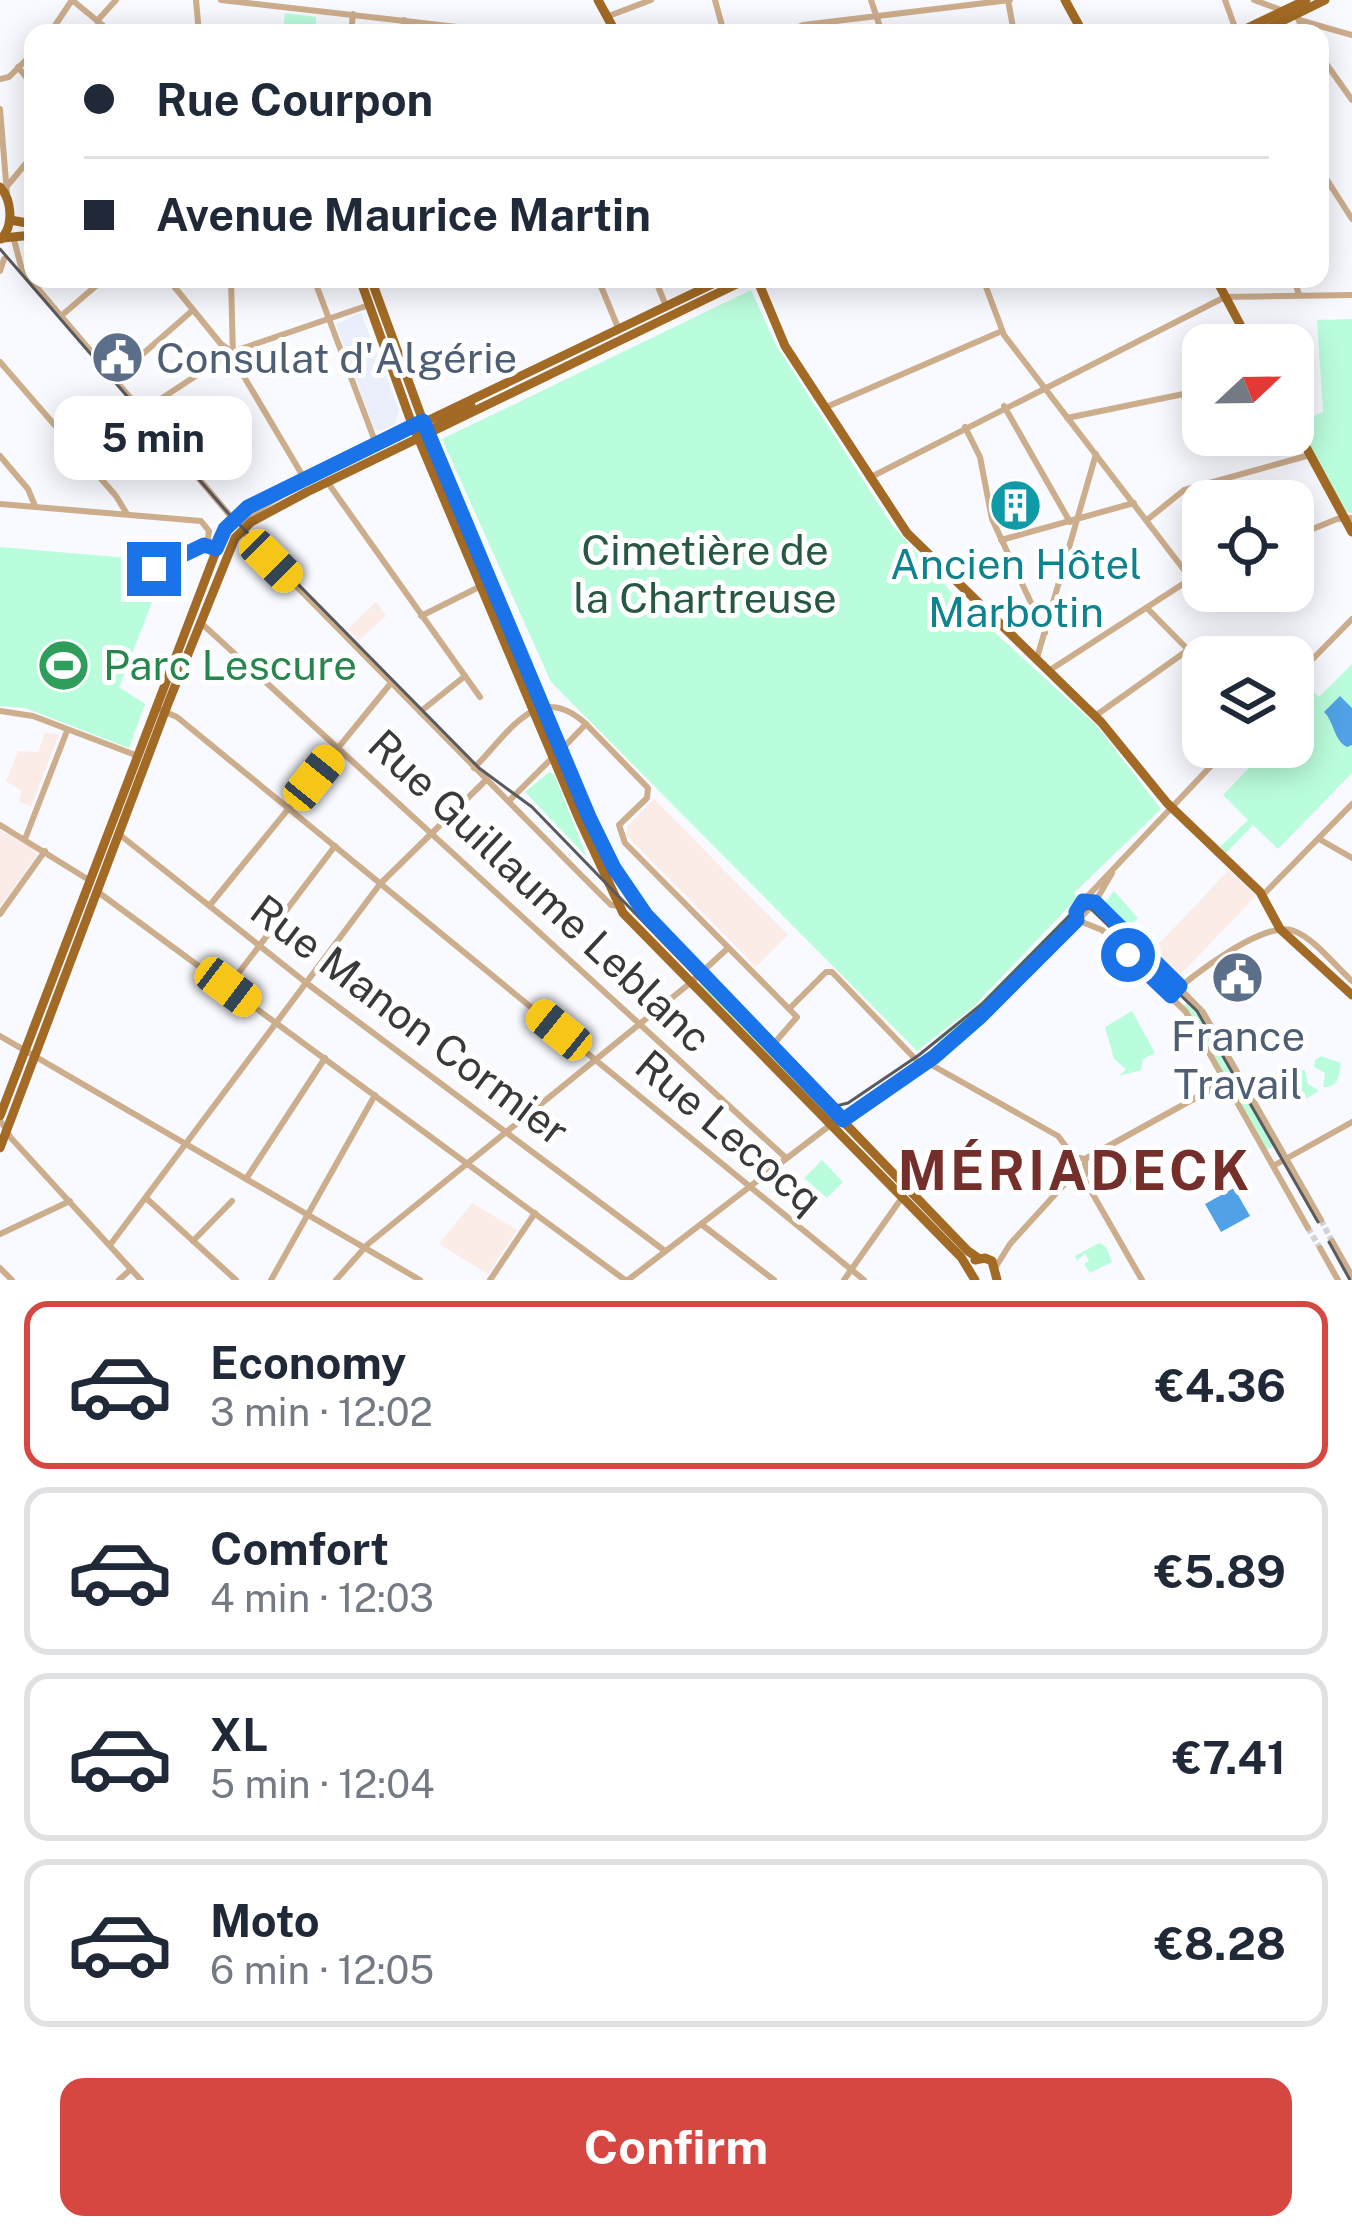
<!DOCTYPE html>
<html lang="en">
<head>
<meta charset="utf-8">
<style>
  :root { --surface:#fff; --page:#f2f2f3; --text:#1f2937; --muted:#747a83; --line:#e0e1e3; --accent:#d64742 }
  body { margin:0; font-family:"Public Sans",sans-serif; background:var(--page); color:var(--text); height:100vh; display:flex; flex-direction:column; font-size:45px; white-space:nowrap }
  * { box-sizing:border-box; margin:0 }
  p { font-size:39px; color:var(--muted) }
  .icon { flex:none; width:66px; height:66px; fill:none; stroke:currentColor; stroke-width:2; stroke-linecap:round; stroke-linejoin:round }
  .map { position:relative; height:1280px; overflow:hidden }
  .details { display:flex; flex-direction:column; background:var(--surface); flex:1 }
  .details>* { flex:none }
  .guide { position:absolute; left:24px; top:24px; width:1305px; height:264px; border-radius:24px; box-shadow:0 6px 30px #0003; display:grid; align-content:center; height:264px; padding:0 60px; background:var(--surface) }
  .needle { width:78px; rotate:68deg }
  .fabs { position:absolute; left:1182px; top:324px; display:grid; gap:24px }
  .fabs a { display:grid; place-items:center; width:132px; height:132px; border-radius:24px; background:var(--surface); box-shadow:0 6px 30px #0003; font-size:60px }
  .end { position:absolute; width:54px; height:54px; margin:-27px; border:15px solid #1a73e8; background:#fff; box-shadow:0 0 0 6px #fff }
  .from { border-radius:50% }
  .bubble { position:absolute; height:84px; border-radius:24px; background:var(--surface); box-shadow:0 6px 30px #0003; font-size:39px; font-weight:700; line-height:84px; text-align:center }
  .car { position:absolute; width:36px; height:72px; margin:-36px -18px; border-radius:15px; box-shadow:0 0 9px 3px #0007; background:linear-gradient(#f5c518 24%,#345 0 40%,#f5c518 0 76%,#345 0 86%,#f5c518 0) }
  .guide b { display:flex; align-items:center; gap:42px; height:114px; font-size:45px }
  .guide b+b { border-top:3px solid var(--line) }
  .guide i { width:30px; height:30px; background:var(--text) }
  ul { padding:21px 0 0; list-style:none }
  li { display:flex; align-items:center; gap:36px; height:168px; margin:0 24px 18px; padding:0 36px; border:6px solid var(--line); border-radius:24px }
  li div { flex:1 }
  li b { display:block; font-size:45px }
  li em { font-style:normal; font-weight:700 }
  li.on { border-color:var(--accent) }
  li>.icon { width:108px; height:108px; stroke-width:1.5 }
  .button { display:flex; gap:24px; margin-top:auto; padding:24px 60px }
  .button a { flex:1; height:138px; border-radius:24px; background:var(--accent); color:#fff; font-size:48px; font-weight:700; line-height:138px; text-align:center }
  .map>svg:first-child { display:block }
  .commercial { fill:#fbece7 }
  .built { fill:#eaeffb }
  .green { fill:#bafddc }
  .water { fill:#50a1e6 }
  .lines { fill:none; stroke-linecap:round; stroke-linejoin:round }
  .minor-tunnel { stroke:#d2d3d8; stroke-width:6; stroke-dasharray:6 3; stroke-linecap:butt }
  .minor { stroke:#ccad8c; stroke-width:6 }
  .major { stroke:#a26a24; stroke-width:9 }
  .tram { stroke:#595a5d; stroke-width:3 }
  .route { stroke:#1a73e8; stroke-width:15 }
  .labels { text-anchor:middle; stroke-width:10; stroke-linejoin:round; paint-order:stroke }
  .service-label { font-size:42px; fill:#4e5e75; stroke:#fff; text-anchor:start }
  .park-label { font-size:42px; fill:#285843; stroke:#fff }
  .culture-label { font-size:42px; fill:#0d838f; stroke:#fff }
  .leisure-label { font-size:42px; fill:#27864d; stroke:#fff; text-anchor:start }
  .street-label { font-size:42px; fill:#38393b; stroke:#fff }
  .district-label { font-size:54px; font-weight:bold; letter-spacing:3px; fill:#752f2b; stroke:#fff }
</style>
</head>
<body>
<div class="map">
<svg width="1352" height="1280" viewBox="0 0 1352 1280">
  <rect width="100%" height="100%" fill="#f8faff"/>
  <g class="commercial">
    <polygon points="376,602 386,616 359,640 348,629"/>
    <polygon points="45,733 59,734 31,807 19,801 22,791 6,781 18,751 38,752"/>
    <polygon points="654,799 788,935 756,967 627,836 627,826"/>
    <polygon points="0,830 36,850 37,855 0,907"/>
    <polygon points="1229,870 1256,896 1178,977 1151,952"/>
    <polygon points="472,1203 517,1230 488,1274 439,1244"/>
  </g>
  <polygon class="built" points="361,313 399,410 395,424 380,431 374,429 336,324"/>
  <g class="green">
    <polygon points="285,13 316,17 316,33 283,33"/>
    <polygon points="751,290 776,345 892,525 954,595 1097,726 1161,809 1075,892 1075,900 973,1007 917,1051 551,682 442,439"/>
    <polygon points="1352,319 1352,513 1346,512 1298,423 1323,412 1317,320"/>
    <polygon points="0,547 140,559 156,592 119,687 145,704 129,748 25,708 0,706"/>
    <polygon points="1352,664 1352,773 1278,849 1253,825 1226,853 1220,847 1248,820 1223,795 1269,747 1293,747 1293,724 1313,703 1295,684 1300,679 1319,697"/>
    <polygon points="549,772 554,774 587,857 525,792"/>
    <polygon points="1114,891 1138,918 1127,929 1102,906"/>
    <polygon points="1070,912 1067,924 986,1007 940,1046 935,1040 980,1003"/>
    <polygon points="704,980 830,1113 825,1117 697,987"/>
    <polygon points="1190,1000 1205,1019 1276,1145 1267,1150 1183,1007"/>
    <polygon points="1132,1011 1155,1053 1143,1059 1141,1070 1119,1076 1126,1069 1114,1059 1105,1027"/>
    <path d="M1321,1056l20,7c-2,12 -2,25 -18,24l2,-14 -11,-6 1,-7z"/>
    <polygon points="1305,1070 1308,1084 1319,1091 1304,1100 1290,1094 1285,1085 1299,1071"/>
    <polygon points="1148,1158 1154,1168 1145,1173 1151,1183 1135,1192 1121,1166 1134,1159 1136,1162"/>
    <polygon points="822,1160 843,1182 827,1198 804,1178"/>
    <polygon points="1099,1243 1106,1247 1112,1262 1090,1273 1084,1264 1089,1261 1085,1253 1077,1261 1075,1256"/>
  </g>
  <g class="water">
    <path d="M1340,696l12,12v37l-5,2c-14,-8 -12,-24 -23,-35z"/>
    <polygon points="1234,1188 1250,1216 1221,1232 1205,1204"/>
  </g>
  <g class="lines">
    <g class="minor-tunnel">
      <polyline points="1321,1220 1332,1241"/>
      <polyline points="1308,1228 1320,1248"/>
    </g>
    <g class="minor">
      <polyline points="72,0 112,33"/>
      <polyline points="196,0 199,33"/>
      <polyline points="221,0 510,33"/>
      <polyline points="715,0 724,33"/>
      <polyline points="871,0 882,33"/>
      <polyline points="1008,0 1014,33"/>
      <polyline points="1225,0 1237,33"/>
      <polyline points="1254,0 1284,11"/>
      <polyline points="1296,15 1305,33"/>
      <polyline points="606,17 651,0"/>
      <polyline points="1299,20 1352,35"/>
      <polyline points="97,21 116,0"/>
      <polyline points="50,33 72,0"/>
      <polyline points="351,33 353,14"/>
      <polyline points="403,33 404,20"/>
      <polyline points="786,33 803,25 1010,0"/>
      <polyline points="1320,55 1352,100"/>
      <polyline points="18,67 33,86"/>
      <polyline points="0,79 9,77 33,53"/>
      <polyline points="0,109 7,194"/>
      <polyline points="1320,169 1352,219"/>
      <polyline points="8,185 33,155"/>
      <polyline points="13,236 22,270 233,519"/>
      <polyline points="0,271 4,259"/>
      <polyline points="168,279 221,344 232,352"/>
      <polyline points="231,279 233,358 304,478"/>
      <polyline points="314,279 376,444"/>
      <polyline points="598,279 619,330"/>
      <polyline points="655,279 666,306"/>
      <polyline points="983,279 1004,335 1191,579"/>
      <polyline points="1294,279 1299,295"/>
      <polyline points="985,284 1005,279"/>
      <polyline points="61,316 104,279"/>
      <polyline points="0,362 116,496 127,514"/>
      <polyline points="113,380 193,310"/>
      <polyline points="1004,406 1070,522"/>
      <polyline points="824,408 1002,331"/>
      <polyline points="141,412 232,352 369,305"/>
      <polyline points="1067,418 1203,390"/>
      <polyline points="965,427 980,457 992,519 1045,633"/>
      <polyline points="0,456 28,489 35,506"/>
      <polyline points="869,478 1225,297 1352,295"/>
      <polyline points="328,483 465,676 420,712"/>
      <polyline points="291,490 246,517 242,531 579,873 611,905 619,906"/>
      <polyline points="0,504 201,521 209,531 207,545"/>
      <polyline points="1147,520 1184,490 1310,455"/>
      <polyline points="1293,537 1337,519 1352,518"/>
      <polyline points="1001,540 1134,503"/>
      <polyline points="155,569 205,545"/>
      <polyline points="1147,608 1203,665"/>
      <polyline points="421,616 481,586"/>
      <polyline points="200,622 786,1158"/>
      <polyline points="1037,658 1096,454"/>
      <polyline points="1050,670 1203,571"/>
      <polyline points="465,676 480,697"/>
      <polyline points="1293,679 1352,619"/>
      <polyline points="156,708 177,717 864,1280"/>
      <polyline points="0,711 33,716 138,756"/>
      <polyline points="1095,716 1188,650"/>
      <polyline points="586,724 648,788 647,798 619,825 625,843 797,1017 771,1047"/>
      <path d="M474,768c35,-35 63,-89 112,-44l-23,24"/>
      <polyline points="509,801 553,757"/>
      <polyline points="0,825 89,880"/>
      <polyline points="120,835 309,985 665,1251"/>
      <polyline points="25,839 67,731"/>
      <polyline points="1319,839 1352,858"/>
      <polyline points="98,892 625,1280"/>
      <polyline points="1262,896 1352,804"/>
      <polyline points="1095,902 1203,1012 1321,1220"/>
      <polyline points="210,905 391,683"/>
      <polyline points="0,914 45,851"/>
      <polyline points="1077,920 1102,930 1186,1012 1308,1228"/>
      <polyline points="1077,920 1076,912 1083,901 1229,747"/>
      <polyline points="228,987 335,846"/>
      <path d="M1171,996c19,-20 95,-77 123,-65 21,8 41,35 58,50"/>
      <polyline points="790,1008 826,972 832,972 922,1066"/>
      <polyline points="0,1036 420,1280"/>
      <polyline points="928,1063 1058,1136 1074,1157"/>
      <polyline points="0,1120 11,1138 141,1280"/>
      <polyline points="843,1120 927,1063 981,1016 1094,904 1112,873"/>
      <polyline points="1085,1159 1085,1175 1074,1180 1069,1171 1074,1157 1085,1159 1219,1085 1229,1087"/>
      <polyline points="1273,1166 1352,1122"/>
      <polyline points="1083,1177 1142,1280"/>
      <polyline points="246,1179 325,1058"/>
      <polyline points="146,1198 236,1280"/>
      <polyline points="701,1224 774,1280"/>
      <polyline points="0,1234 70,1201"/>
      <polyline points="193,1241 232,1201"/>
      <polyline points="1332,1241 1352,1276"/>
      <polyline points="110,1245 380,884 486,780"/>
      <polyline points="1320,1248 1338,1280"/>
      <polyline points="0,1268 12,1280"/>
      <polyline points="995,1268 1010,1244 1071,1177"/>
      <polyline points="119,1280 131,1269"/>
      <polyline points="271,1280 375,1095"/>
      <polyline points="336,1280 368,1244 689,984 728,948"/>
      <polyline points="490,1280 535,1213"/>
      <polyline points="628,1280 829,1126"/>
      <polyline points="844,1280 901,1199"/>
    </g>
    <g class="major">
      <polyline points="598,0 616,33"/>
      <polyline points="1065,0 1083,33"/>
      <polyline points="1237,33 1306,0"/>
      <polyline points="1258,33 1325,0"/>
      <path d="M0,187c12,13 14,39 1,52"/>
      <polyline points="10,220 33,224"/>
      <polyline points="3,238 33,235"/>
      <polyline points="360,279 409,416 579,819 623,913 961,1257 975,1280"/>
      <polyline points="371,279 434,451 481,554 589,817 622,881 662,933 968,1251 978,1258"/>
      <polyline points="757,279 785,346 907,533 1101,722 1167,803 1260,892 1280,929 1352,995"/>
      <polyline points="1216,279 1251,345"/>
      <polyline points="1293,423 1352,532"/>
      <polyline points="424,434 471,405"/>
      <polyline points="0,1116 225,528 256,503 723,279"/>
      <polyline points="0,1148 169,701 235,538 251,522 307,492 747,279"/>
      <polyline points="975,1260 985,1258 992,1261 997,1280"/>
    </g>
    <g class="tram">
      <polyline points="0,249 228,513 479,768 532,807 818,1102 832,1107 848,1103 919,1055 982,1004 1073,912 1090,908 1197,1011 1318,1222"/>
      <polyline points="1329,1242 1350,1280"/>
    </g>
  </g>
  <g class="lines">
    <polyline class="route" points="154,569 204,545 216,549 225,529 248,507 423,421 589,817 614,868 646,915 843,1120 934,1057 981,1016 1077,920 1076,912 1083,901 1095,902 1180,986 1171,996 1128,955"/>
  </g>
  <defs>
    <symbol id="civic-disc" viewBox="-11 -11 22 22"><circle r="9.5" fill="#5c6f8a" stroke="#fff"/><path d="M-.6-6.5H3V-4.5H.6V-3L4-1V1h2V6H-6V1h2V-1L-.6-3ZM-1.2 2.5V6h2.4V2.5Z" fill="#fff"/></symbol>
    <symbol id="building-disc" viewBox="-11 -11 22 22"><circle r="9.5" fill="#0f9aa8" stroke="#fff"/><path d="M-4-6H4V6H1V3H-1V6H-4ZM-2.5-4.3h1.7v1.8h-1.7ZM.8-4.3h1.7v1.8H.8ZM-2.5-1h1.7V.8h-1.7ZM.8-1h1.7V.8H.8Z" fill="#fff"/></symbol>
    <symbol id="stadium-disc" viewBox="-11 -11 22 22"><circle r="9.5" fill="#2e9e5b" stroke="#fff"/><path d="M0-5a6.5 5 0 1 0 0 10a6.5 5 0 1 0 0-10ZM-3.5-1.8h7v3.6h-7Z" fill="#fff"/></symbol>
  </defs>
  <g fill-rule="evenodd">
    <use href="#civic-disc" x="88" y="328" width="59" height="59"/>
    <use href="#building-disc" x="986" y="476" width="59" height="59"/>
    <use href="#stadium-disc" x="34" y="636" width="59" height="59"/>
    <use href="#civic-disc" x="1208" y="948" width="59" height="59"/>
  </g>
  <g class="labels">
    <g class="service-label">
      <text x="156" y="373">Consulat d'Algérie</text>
      <text x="1238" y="1051" text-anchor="middle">France<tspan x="1238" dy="48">Travail</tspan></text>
    </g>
    <g class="park-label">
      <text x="705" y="565">Cimetière de<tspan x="705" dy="48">la Chartreuse</tspan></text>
    </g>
    <g class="culture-label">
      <text x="1016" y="579">Ancien Hôtel<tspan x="1016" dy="48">Marbotin</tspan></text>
    </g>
    <g class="leisure-label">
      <text x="103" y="680">Parc Lescure</text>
    </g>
    <g class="street-label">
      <text transform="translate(540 891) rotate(43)" y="15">Rue Guillaume Leblanc</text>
      <text transform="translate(410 1020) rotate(37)" y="15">Rue Manon Cormier</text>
      <text transform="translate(729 1132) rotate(40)" y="15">Rue Lecocq</text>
    </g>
    <g class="district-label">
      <text x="1075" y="1190">MÉRIADECK</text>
    </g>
  </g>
</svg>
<div class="fabs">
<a><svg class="needle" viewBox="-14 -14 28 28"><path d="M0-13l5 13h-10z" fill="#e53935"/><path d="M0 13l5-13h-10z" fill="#747a83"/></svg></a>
<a><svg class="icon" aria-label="locate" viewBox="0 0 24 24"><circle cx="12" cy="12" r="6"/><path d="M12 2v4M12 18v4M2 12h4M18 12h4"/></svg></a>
<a><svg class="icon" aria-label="layers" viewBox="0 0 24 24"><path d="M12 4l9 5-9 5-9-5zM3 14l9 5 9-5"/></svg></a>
</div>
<i class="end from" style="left:1128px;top:955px"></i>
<i class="end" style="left:154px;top:569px"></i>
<div class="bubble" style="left:54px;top:396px;width:198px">5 min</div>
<i class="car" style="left:271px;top:561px;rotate:135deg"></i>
<i class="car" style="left:314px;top:778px;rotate:39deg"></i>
<i class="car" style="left:228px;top:987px;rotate:127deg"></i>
<i class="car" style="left:559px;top:1030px;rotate:309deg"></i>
<div class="guide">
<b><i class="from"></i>Rue Courpon</b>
<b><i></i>Avenue Maurice Martin</b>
</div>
</div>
<section class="details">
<ul>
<li class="on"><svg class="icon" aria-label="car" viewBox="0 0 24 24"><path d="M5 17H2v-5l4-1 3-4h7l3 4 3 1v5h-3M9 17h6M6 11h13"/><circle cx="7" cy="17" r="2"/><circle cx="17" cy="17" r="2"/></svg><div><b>Economy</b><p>3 min · 12:02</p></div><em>€4.36</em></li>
<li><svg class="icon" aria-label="car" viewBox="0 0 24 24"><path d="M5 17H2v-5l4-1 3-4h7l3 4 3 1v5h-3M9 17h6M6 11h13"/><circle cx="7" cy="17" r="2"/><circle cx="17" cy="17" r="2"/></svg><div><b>Comfort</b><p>4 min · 12:03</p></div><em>€5.89</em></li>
<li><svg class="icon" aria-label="car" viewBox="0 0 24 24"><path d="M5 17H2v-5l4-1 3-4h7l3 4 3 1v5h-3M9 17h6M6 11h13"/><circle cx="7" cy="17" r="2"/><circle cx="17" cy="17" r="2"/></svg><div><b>XL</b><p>5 min · 12:04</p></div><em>€7.41</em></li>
<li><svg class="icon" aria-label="car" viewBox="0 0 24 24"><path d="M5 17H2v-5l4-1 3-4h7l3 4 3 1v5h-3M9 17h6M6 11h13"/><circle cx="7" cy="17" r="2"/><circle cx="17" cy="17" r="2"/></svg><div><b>Moto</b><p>6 min · 12:05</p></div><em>€8.28</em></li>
</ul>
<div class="button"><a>Confirm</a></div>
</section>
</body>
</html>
